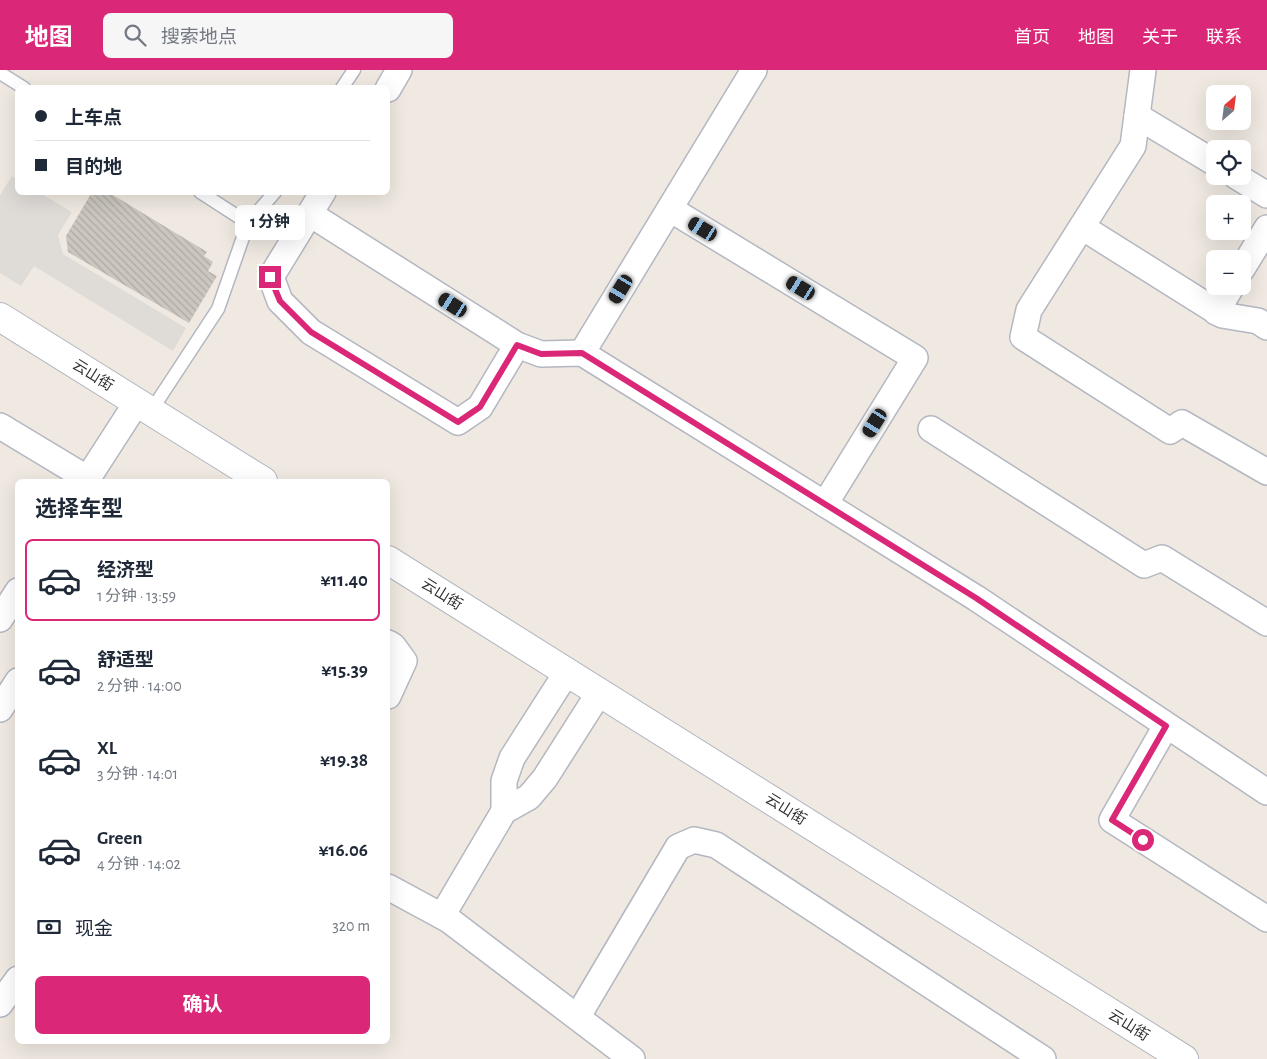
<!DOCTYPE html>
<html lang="zh">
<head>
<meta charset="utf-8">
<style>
  :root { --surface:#fff; --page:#f6f6f7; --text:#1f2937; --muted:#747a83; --line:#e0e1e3; --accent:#db2777 }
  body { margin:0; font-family:"Alegreya Sans","Noto Sans SC",sans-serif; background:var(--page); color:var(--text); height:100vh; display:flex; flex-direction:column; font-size:19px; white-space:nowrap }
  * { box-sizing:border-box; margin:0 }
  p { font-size:16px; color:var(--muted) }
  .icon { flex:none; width:28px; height:28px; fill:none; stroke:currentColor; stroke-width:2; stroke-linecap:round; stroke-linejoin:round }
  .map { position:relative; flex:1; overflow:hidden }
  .sheet { position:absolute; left:15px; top:409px; width:375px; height:565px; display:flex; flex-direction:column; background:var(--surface); border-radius:8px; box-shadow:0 5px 20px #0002 }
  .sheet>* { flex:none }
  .hud { position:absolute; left:15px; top:15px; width:375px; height:110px; border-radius:8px; box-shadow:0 5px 20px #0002; display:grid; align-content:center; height:110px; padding:0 20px; background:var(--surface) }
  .needle { width:32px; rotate:28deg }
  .controls { position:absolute; left:1206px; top:15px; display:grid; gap:10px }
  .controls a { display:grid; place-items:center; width:45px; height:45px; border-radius:8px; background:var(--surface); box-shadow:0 5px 20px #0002; font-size:25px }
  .end { position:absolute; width:22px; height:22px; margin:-11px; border:6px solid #db2777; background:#fff; box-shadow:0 0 0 2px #fff }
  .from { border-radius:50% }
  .bubble { position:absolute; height:35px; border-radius:8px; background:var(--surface); box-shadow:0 5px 20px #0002; font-size:16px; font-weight:700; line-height:35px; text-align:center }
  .car { position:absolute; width:15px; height:30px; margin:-15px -8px; border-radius:6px; box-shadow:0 0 4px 1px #0007; background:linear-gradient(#222 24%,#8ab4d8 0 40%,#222 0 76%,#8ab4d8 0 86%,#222 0) }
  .hud b { display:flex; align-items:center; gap:18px; height:48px; font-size:19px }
  .hud b+b { border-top:1px solid var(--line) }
  .hud i { width:12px; height:12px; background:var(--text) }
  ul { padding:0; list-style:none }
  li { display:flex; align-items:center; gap:15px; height:82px; margin:0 10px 8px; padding:0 10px; border:2px solid transparent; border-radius:8px }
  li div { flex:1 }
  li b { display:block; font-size:19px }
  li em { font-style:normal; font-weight:700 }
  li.selected { border-color:var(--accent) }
  li>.icon { width:45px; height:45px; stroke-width:1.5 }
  h2 { padding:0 20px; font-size:22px; line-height:60px }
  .pay { display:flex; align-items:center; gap:12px; height:55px; padding:0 20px; font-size:19px }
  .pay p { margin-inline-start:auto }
  .action { display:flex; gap:10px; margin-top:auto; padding:10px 20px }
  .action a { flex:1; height:58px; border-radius:8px; background:var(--accent); color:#fff; font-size:20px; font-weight:700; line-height:58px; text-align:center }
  header { display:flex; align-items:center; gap:30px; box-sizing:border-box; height:70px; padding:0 25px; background:var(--accent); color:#fff }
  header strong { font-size:24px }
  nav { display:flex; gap:28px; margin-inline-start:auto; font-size:18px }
  .search { width:350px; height:45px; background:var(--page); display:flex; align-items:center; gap:12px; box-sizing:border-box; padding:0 18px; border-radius:8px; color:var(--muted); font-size:19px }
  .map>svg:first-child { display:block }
  .plaza { fill:#dfdcd8 }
  .building { fill:url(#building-back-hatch) }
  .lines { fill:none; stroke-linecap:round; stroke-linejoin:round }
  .service-casing { stroke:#b4b7c1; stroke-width:15 }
  .minor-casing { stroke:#b4b7c1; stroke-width:28 }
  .tertiary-casing { stroke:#b4b7c1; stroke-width:30 }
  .service { stroke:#fff; stroke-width:12 }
  .minor { stroke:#fff; stroke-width:25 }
  .tertiary { stroke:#fff; stroke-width:28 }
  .route { stroke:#db2777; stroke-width:6 }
  .labels { text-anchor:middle; stroke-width:4.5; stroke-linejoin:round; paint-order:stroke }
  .street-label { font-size:15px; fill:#2e2e2e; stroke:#fff }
</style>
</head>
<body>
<header>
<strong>地图</strong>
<div class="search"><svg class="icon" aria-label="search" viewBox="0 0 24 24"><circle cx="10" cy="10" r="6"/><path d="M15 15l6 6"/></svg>搜索地点</div>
<nav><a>首页</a><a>地图</a><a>关于</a><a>联系</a></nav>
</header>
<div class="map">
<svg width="1267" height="989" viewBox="0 0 1267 989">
  <defs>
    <pattern id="building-back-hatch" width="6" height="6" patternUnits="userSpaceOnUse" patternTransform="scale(1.25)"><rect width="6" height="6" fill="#cbc7bf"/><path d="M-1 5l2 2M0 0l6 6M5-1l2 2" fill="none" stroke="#afaba4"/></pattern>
  </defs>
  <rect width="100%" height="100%" fill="#efe9e1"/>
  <polygon class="plaza" points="12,106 17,109 18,122 40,123 72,142 58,165 63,184 186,258 173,281 34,196 21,216 0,203 0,125"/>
  <polygon class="building" points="92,122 108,122 207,182 204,186 213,192 208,201 217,206 189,253 68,182 66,166"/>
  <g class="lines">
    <defs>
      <g id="service">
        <polyline points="0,3 24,18"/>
        <polyline points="342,18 354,0"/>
        <polyline points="200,122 248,153 275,122"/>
        <polyline points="151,341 218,239 248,153"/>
      </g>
      <g id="minor">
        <polyline points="1143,0 1133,76 1029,240 1023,267 1170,361 1182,353 1267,402"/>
        <polyline points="388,19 399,0"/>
        <polyline points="1137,46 1215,93"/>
        <polyline points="1236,106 1267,125"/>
        <polyline points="323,122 271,207 280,231 311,262 458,352 480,337 517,275"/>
        <polyline points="670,139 915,288 825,434"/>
        <polyline points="310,144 517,275 541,284 582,283 976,528 1267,722"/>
        <polyline points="1082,157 1222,245 1258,251 1267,257"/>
        <polyline points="1242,199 1267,158"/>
        <polyline points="1216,242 1232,216"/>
        <polyline points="582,283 754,0"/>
        <polyline points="0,356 88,409"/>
        <polyline points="931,359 1144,495 1162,488 1267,553"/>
        <polyline points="86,411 137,332"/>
        <polyline points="0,549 18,521"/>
        <polyline points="388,573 393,576 404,591 388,626"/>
        <polyline points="567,602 512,688 504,711 504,741 529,727 545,708 599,623"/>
        <polyline points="0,639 18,611"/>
        <polyline points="1166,656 1112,750 1267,849"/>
        <polyline points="388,817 449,850 632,989"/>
        <polyline points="442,846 504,741"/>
        <polyline points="0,934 18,909"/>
        <polyline points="578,946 678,777 694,770 716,775 1043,989"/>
      </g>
      <g id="tertiary">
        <polyline points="0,247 263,411"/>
        <polyline points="388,490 1184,989"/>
      </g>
    </defs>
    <use href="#service" class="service-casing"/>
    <use href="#minor" class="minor-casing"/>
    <use href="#tertiary" class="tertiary-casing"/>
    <use href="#service" class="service"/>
    <use href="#minor" class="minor"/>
    <use href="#tertiary" class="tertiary"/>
  </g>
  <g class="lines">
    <polyline class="route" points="270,207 280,231 311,262 458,352 480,337 517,275 541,284 582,283 976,528 1166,656 1112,750 1143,770"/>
  </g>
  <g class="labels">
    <g class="street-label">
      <text transform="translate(93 305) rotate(32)" y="5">云山街</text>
      <text transform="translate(442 524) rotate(32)" y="5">云山街</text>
      <text transform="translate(786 739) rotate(32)" y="5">云山街</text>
      <text transform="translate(1129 955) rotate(32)" y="5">云山街</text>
    </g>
  </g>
</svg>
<div class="controls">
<a><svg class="needle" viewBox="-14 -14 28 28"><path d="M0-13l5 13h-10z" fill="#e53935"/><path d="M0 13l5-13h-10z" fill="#747a83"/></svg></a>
<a><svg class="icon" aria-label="locate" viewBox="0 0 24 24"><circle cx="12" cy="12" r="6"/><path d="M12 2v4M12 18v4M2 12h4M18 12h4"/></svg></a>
<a>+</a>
<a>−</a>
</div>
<i class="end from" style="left:1143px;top:770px"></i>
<i class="end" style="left:270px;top:207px"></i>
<div class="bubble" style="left:235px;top:135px;width:70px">1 分钟</div>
<i class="car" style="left:703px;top:159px;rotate:301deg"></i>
<i class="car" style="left:801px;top:218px;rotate:301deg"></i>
<i class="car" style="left:621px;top:219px;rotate:211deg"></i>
<i class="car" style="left:453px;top:235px;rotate:303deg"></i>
<i class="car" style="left:875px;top:353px;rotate:212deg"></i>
<div class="hud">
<b><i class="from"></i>上车点</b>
<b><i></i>目的地</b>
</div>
<section class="sheet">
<h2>选择车型</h2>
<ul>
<li class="selected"><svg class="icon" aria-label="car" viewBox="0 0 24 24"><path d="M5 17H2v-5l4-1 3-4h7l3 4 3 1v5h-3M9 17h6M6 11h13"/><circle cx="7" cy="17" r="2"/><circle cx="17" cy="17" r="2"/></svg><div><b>经济型</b><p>1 分钟 · 13:59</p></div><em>¥11.40</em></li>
<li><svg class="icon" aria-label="car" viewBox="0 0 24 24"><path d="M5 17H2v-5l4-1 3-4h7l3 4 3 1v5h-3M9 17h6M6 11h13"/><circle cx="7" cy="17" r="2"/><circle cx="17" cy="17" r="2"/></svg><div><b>舒适型</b><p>2 分钟 · 14:00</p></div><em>¥15.39</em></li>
<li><svg class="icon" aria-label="car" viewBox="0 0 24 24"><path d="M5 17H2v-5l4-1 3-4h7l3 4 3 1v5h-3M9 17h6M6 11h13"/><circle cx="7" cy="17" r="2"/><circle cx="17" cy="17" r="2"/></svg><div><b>XL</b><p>3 分钟 · 14:01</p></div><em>¥19.38</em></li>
<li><svg class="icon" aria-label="car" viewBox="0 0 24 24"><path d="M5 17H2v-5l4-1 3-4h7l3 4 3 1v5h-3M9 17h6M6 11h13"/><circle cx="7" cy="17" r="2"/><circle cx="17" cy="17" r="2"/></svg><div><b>Green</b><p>4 分钟 · 14:02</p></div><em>¥16.06</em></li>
</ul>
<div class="pay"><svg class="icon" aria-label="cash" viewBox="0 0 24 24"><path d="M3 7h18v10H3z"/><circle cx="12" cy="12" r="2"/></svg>现金<p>320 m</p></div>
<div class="action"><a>确认</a></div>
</section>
</div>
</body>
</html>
